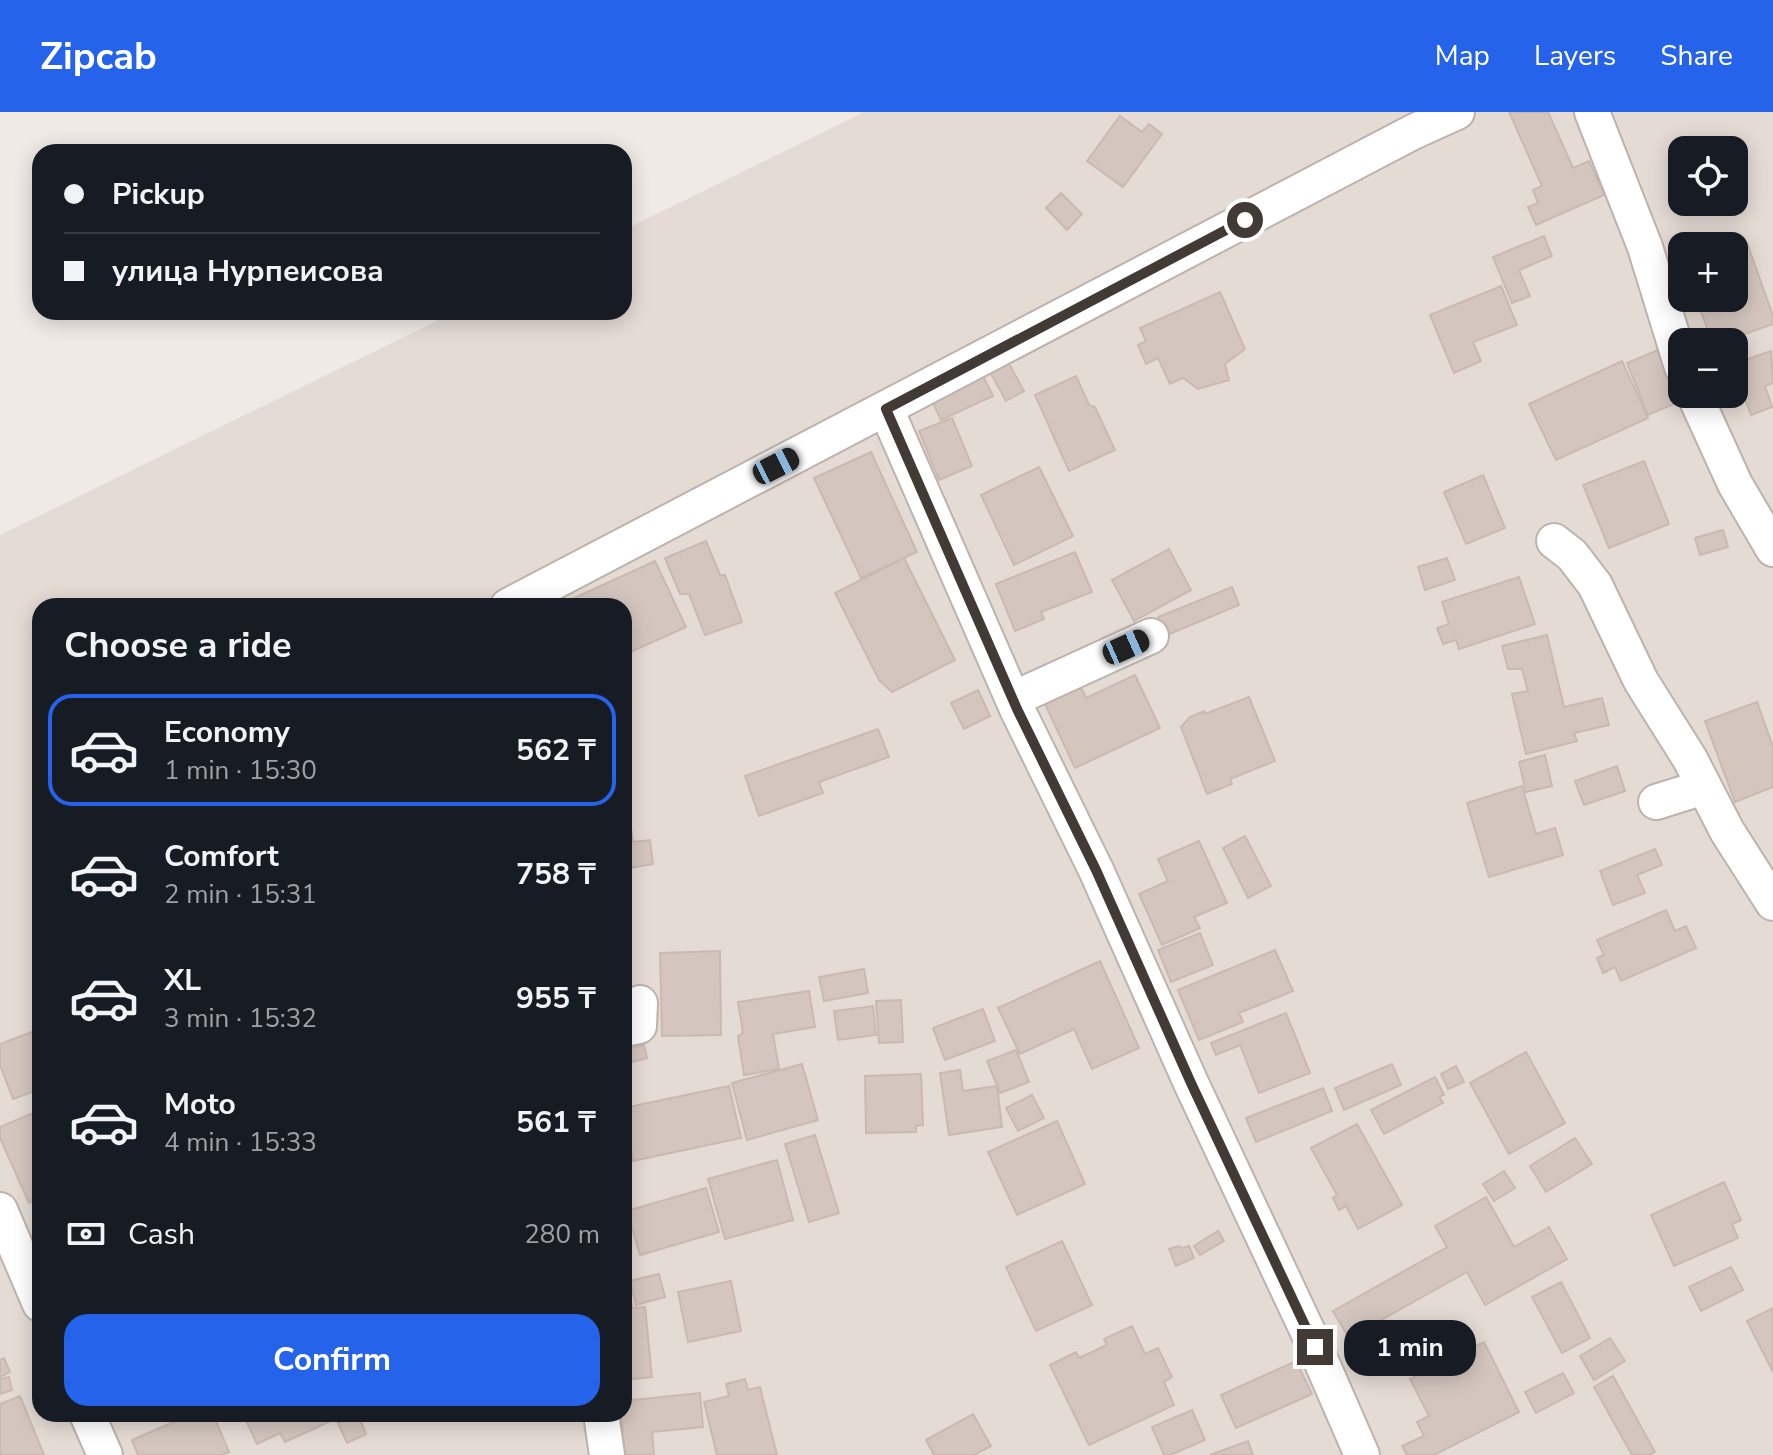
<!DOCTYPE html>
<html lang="en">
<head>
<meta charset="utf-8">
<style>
  :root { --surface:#171b24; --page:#20242c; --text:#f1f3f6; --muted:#9ea1a6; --line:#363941; --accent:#2563eb }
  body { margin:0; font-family:"Nunito Sans",sans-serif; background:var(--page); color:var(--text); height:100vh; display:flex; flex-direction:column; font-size:30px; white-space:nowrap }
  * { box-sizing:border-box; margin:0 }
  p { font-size:26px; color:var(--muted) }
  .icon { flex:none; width:44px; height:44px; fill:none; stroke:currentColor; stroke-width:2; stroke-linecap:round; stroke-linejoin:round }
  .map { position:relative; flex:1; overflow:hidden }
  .drawer { position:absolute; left:32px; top:486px; width:600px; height:824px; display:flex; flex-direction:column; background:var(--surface); border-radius:24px; box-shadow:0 4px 20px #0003 }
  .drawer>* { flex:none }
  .guide { position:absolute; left:32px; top:32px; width:600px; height:176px; border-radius:24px; box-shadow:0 4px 20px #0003; display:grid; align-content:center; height:176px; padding:0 32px; background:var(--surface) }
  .controls { position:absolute; left:1668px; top:24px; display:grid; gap:16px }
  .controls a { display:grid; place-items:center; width:80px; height:80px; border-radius:16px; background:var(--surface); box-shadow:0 4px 20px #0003; font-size:40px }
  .end { position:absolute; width:36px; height:36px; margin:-18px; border:10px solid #423a35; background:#fff; box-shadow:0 0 0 4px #fff }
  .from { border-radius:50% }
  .bubble { position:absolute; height:56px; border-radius:24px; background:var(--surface); box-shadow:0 4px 20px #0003; font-size:26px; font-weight:700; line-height:56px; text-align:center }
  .car { position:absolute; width:24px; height:48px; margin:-24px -12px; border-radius:10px; box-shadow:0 0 6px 2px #0007; background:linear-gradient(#222 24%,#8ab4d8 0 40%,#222 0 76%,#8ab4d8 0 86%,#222 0) }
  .guide b { display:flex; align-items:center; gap:28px; height:76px; font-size:30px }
  .guide b+b { border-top:2px solid var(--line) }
  .guide i { width:20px; height:20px; background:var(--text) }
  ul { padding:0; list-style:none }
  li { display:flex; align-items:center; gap:24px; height:112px; margin:0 16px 12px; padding:0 16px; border:4px solid transparent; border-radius:24px }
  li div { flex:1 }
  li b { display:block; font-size:30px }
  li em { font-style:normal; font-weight:700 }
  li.active { border-color:var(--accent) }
  li>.icon { width:72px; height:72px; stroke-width:1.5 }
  h2 { padding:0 32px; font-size:36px; line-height:96px }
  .pay { display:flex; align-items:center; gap:20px; height:88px; padding:0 32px; font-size:30px }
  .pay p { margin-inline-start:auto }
  .action { display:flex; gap:16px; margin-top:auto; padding:16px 32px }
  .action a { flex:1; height:92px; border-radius:24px; background:var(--accent); color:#fff; font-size:32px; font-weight:700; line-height:92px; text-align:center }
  header { display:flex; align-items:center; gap:48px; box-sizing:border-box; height:112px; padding:0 40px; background:var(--accent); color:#fff }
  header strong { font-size:38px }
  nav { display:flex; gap:44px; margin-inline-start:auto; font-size:28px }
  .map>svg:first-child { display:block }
  .residential { fill:#e4dbd4; fill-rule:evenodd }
  .building { fill:#d4c6bf; stroke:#cbb9b0; stroke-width:2 }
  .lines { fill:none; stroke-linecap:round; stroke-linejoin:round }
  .street-casing { stroke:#beb3ac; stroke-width:38 }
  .street { stroke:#fff; stroke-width:34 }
  .route { stroke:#423a35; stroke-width:10 }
</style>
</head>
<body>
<header>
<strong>Zipcab</strong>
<nav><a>Map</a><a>Layers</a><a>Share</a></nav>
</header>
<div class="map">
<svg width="1773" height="1343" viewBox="0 0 1773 1343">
  <rect width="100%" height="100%" fill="#f0eae5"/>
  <path class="residential" d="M864,0h909v1343h-1773v-920l455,-223h169v-82zM1682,38h52v52h-52zM1682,134h52v52h-52zM1682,230h52v52h-52zM40,494h584v808h-584z"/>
  <g class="building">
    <polygon points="1509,0 1548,0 1573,56 1589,49 1604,83 1536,113 1528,95 1538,91 1533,78 1542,74"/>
    <polygon points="1120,4 1142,20 1149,12 1162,22 1123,75 1087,49"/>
    <polygon points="1061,81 1082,102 1067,118 1046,96"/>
    <polygon points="1544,124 1552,144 1519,158 1530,184 1512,191 1493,145"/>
    <polygon points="1747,131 1773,204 1773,212 1722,230 1712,230 1696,186 1734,186 1734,136"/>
    <polygon points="1501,174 1517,213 1473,230 1481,249 1454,261 1430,203"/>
    <polygon points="1220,180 1245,237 1225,252 1229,268 1198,277 1183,266 1170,272 1158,246 1146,252 1138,233 1146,229 1140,216"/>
    <polygon points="1658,238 1679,290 1648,303 1627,251"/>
    <polygon points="1771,239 1773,271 1765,274 1772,295 1751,303 1744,285 1727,292 1723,282 1734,282 1734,252"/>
    <polygon points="1622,249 1648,306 1556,348 1529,292"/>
    <polygon points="1008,250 1024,279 1006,289 990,260"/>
    <polygon points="982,262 993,284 941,308 931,287"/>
    <polygon points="1076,264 1089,293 1095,295 1115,338 1069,359 1035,283"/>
    <polygon points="952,306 972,354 939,368 919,319"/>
    <polygon points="871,340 917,440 861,466 814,366"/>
    <polygon points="1644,349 1669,412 1609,436 1583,373"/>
    <polygon points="1039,355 1073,424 1014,453 981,383"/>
    <polygon points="1483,363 1505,416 1466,432 1444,380"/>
    <polygon points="1723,418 1728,435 1700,443 1695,426"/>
    <polygon points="706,429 720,463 725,463 742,510 705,523 689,482 680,482 665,446"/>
    <polygon points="1169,437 1191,478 1134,509 1112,468"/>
    <polygon points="1075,440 1092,480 1041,500 1044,507 1015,519 996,472"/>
    <polygon points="904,446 955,548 892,580 879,568 835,481"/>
    <polygon points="1447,446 1455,468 1425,478 1418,455"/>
    <polygon points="655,449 686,515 624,543 624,494 557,494"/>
    <polygon points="1519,465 1535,512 1459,537 1456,528 1443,532 1437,516 1449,512 1442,490"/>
    <polygon points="1232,475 1239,493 1165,524 1158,505"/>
    <polygon points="1547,523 1564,595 1602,586 1609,613 1574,621 1577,629 1526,642 1512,582 1528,579 1522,557 1508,557 1502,534"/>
    <polygon points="1135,563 1160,616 1075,656 1043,588 1079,571 1086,586"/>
    <polygon points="978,578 990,604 964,617 951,591"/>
    <polygon points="1249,585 1275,649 1230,667 1232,672 1207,682 1181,615 1190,605 1204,599 1205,602"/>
    <polygon points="1757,590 1773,635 1773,675 1735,690 1705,609"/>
    <polygon points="878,617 889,645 819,670 823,681 759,704 745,664"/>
    <polygon points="1545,643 1552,674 1526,680 1519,650"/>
    <polygon points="1617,654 1625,679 1584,693 1575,669"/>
    <polygon points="1522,674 1536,722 1555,716 1563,743 1489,765 1467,691"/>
    <polygon points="630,710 633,730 650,728 653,752 624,757 624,711"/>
    <polygon points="1245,724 1271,774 1248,786 1223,736"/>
    <polygon points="1199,729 1227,791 1194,805 1200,816 1162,833 1139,782 1168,769 1158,747"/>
    <polygon points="1655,737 1662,753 1637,763 1645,781 1613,793 1600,759"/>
    <polygon points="1666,798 1675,819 1686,814 1696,836 1621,869 1615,855 1603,861 1597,846 1604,843 1597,828"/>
    <polygon points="1200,821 1213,853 1171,870 1158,838"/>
    <polygon points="1275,838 1293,879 1239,901 1243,910 1199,928 1178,878"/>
    <polygon points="720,839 721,923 662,924 660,841"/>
    <polygon points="1100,849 1139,936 1092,957 1074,917 1020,942 998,896"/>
    <polygon points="864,857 868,881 824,889 819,865"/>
    <polygon points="809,879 815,915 773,922 779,957 744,963 738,924 743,921 738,890"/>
    <polygon points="901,888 903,930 879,931 876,889"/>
    <polygon points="873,894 876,923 838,928 834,899"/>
    <polygon points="983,897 995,929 945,948 933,916"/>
    <polygon points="1286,901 1310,961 1259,981 1240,933 1216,943 1211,931"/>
    <polygon points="40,917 40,977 13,987 0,953 0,932"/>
    <polygon points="644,933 647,946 624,952 624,938"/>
    <polygon points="1016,938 1029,970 1000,981 987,949"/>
    <polygon points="1526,940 1565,1011 1509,1042 1470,971"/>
    <polygon points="802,952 818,1008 747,1028 732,971"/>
    <polygon points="1392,952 1401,973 1344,998 1335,976"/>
    <polygon points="1456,954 1464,970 1448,977 1441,962"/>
    <polygon points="960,958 963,979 997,974 1002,1015 949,1023 940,961"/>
    <polygon points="921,962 923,1013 916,1014 916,1020 866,1021 865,964"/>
    <polygon points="1435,965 1444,983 1439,985 1443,991 1384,1022 1371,998"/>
    <polygon points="729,974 741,1026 633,1049 624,996"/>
    <polygon points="1323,976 1332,999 1256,1030 1246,1006"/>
    <polygon points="1032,983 1044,1006 1018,1019 1006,996"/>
    <polygon points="40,998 40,1086 29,1091 0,1026 0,1015"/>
    <polygon points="1057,1009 1085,1072 1017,1103 988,1040"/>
    <polygon points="1357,1012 1402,1093 1358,1117 1346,1094 1339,1098 1333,1086 1337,1083 1311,1036"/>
    <polygon points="815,1023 839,1101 809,1110 785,1032"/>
    <polygon points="1575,1026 1592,1052 1546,1080 1530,1054"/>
    <polygon points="777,1048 793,1108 725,1127 708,1067"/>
    <polygon points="1504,1059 1515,1076 1494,1089 1483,1072"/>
    <polygon points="1724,1070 1741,1108 1732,1112 1738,1126 1674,1154 1651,1103"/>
    <polygon points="706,1076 719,1120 640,1143 627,1099"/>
    <polygon points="1486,1085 1514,1135 1549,1115 1567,1147 1485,1193 1467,1160 1349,1226 1333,1199 1447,1135 1435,1114"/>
    <polygon points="1218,1119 1224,1129 1200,1143 1194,1134"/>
    <polygon points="1062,1129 1092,1193 1036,1219 1006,1155"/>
    <polygon points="1179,1134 1182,1136 1189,1134 1194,1146 1176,1154 1169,1137"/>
    <polygon points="1731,1155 1743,1178 1701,1199 1689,1175"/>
    <polygon points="659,1162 665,1185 636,1193 630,1169"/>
    <polygon points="731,1169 741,1219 688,1230 678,1180"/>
    <polygon points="1561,1170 1590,1226 1562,1241 1532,1185"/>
    <polygon points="630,1178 632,1196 645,1195 652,1265 624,1268 624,1179"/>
    <polygon points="1773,1196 1773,1260 1747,1209"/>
    <polygon points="1132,1214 1145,1242 1158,1236 1172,1265 1164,1270 1174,1293 1089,1333 1050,1253 1076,1240 1079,1246 1107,1233 1104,1227"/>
    <polygon points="1610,1226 1625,1249 1594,1268 1580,1244"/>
    <polygon points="1484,1230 1519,1300 1434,1343 1407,1343 1402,1334 1424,1324 1417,1310 1429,1304 1410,1267"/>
    <polygon points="4,1246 10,1260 0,1265 0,1248"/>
    <polygon points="1296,1249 1312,1282 1236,1316 1221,1283"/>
    <polygon points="1563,1261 1574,1281 1536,1301 1525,1280"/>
    <polygon points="1613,1264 1655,1340 1649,1343 1632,1343 1594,1275"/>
    <polygon points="9,1265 12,1278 0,1282 0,1267"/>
    <polygon points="745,1267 748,1278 760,1275 777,1343 717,1343 704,1290 729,1284 726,1272"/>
    <polygon points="700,1281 703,1315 652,1320 654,1343 625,1343 621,1302 624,1302 624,1289"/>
    <polygon points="20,1284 44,1343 0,1343 0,1292"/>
    <polygon points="1192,1298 1205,1328 1170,1343 1164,1343 1152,1315"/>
    <polygon points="192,1302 213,1302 229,1340 221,1343 138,1343 132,1328"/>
    <polygon points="243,1302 346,1302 285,1330 280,1321 257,1332"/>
    <polygon points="358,1302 366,1322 347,1331 338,1311"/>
    <polygon points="973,1302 991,1334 974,1343 934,1343 926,1328"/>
    <polygon points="1248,1329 1253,1343 1210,1343"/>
  </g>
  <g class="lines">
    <defs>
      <g id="street">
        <polyline points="1592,0 1645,135 1682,255"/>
        <polyline points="1694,282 1735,372 1773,437"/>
        <polyline points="886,297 1017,597 1096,758 1191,971 1315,1235 1362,1343"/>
        <polyline points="1554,429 1572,443 1595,473 1641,569 1690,647 1727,719 1773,791"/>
        <polyline points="508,494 1413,20 1457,0"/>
        <polyline points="1013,587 1151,524"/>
        <polyline points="1656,690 1704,675"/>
        <polyline points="624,917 639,914 640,891"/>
        <polyline points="0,1098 40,1192"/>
        <polyline points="87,1302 105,1343"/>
        <polyline points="601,1302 607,1343"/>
      </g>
    </defs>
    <use href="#street" class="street-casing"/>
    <use href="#street" class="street"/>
  </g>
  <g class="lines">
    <polyline class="route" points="1245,108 886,297 1017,597 1096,758 1191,971 1315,1235"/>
  </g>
</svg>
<div class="controls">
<a><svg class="icon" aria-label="locate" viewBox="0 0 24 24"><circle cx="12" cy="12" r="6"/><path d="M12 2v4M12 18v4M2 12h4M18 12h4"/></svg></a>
<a>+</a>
<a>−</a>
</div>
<i class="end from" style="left:1245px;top:108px"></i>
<i class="end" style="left:1315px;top:1235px"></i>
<div class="bubble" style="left:1344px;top:1208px;width:132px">1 min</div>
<i class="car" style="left:776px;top:354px;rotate:63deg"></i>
<i class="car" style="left:1126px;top:535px;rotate:66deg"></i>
<div class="guide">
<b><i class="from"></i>Pickup</b>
<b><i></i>улица Нурпеисова</b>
</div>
<section class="drawer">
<h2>Choose a ride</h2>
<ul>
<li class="active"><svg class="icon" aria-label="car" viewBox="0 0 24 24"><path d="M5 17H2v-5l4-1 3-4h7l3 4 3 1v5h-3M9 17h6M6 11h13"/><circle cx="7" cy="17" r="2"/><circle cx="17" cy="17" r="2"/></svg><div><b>Economy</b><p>1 min · 15:30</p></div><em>562 ₸</em></li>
<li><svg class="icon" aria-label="car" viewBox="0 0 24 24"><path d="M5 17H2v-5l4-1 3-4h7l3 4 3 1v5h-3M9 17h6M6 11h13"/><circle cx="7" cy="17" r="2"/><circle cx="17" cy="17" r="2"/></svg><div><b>Comfort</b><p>2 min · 15:31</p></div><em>758 ₸</em></li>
<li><svg class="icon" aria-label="car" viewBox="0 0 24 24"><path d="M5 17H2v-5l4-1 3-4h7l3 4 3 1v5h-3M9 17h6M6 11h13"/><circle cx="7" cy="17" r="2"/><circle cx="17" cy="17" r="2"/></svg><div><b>XL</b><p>3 min · 15:32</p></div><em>955 ₸</em></li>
<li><svg class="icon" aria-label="car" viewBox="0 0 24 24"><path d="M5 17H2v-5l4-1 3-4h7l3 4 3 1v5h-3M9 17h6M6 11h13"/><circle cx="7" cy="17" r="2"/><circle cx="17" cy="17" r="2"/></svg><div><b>Moto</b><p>4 min · 15:33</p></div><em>561 ₸</em></li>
</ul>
<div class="pay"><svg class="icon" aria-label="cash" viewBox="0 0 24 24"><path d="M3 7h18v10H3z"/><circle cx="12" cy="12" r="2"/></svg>Cash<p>280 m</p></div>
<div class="action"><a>Confirm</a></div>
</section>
</div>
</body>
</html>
